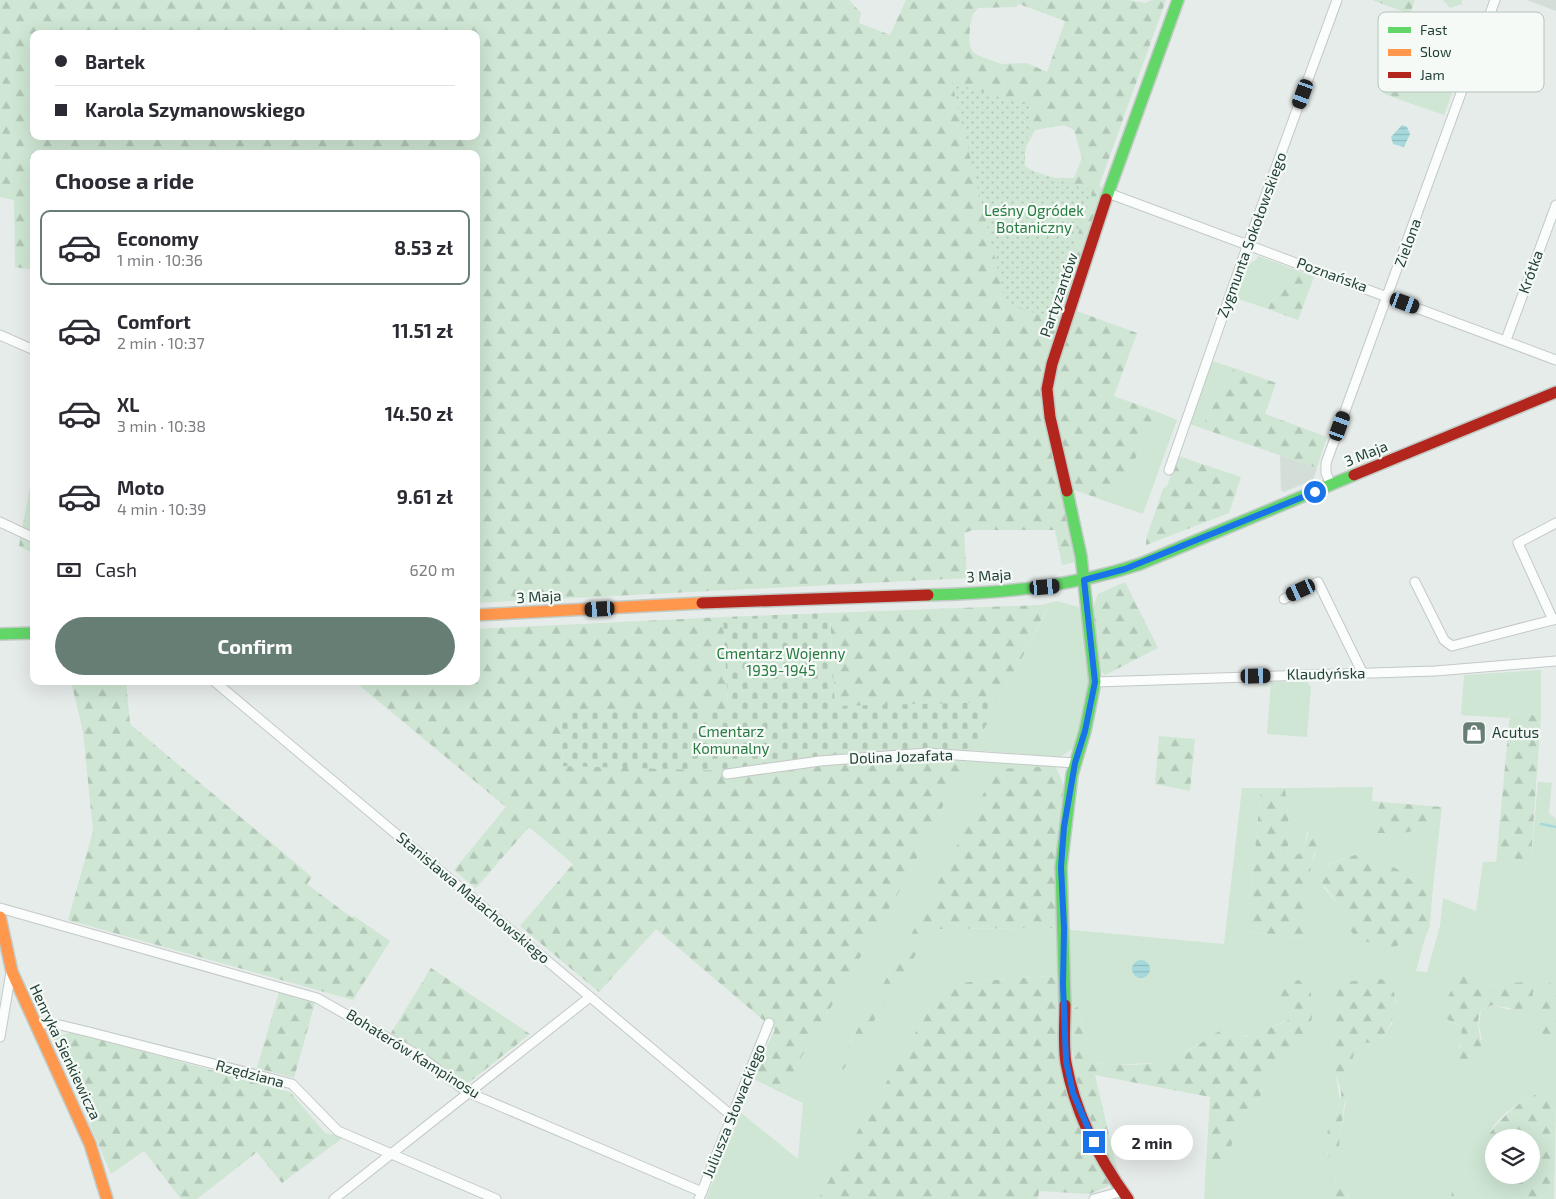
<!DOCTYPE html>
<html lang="en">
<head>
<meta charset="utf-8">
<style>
  :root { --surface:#fff; --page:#f7f7f7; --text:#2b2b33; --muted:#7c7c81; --line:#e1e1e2; --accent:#677e75 }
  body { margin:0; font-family:"Exo 2",sans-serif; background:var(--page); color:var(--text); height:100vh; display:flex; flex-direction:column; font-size:19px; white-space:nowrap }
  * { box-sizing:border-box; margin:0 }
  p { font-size:16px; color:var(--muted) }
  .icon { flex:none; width:28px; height:28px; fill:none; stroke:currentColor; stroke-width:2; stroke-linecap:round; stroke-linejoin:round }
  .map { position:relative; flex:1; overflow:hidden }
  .side { position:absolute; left:30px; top:150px; width:450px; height:535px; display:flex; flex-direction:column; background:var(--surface); border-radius:10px; box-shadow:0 5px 20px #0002 }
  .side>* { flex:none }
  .hud { position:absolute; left:30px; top:30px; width:450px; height:110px; border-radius:10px; box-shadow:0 5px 20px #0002; display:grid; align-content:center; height:110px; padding:0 25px; background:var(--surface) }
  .fabs { position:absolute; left:1485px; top:1129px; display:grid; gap:10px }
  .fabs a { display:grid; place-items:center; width:55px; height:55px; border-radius:50%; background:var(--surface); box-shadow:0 5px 20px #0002; font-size:25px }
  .end { position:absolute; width:22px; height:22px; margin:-11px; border:6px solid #1a73e8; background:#fff; box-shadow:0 0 0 2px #fff }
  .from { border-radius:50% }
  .bubble { position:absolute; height:35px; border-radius:18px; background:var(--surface); box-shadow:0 5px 20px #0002; font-size:16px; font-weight:700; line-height:35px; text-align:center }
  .car { position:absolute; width:15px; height:30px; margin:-15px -8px; border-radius:6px; box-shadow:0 0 4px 1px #0007; background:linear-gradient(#222 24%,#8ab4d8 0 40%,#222 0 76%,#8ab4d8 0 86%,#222 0) }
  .hud b { display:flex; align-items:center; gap:18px; height:48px; font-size:19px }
  .hud b+b { border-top:1px solid var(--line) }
  .hud i { width:12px; height:12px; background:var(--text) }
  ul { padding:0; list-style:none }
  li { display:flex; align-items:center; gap:15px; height:75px; margin:0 10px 8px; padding:0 15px; border:2px solid transparent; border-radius:10px }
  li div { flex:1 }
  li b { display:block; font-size:19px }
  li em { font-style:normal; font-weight:700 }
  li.on { border-color:var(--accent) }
  li>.icon { width:45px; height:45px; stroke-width:1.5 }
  h2 { padding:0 25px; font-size:22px; line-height:60px }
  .pay { display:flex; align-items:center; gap:12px; height:55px; padding:0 25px; font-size:19px }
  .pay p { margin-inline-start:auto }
  .cta { display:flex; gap:10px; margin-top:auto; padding:10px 25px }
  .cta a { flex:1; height:58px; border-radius:30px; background:var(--accent); color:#fff; font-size:20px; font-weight:700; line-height:58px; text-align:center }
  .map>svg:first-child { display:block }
  .built { fill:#d4ded9 }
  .green { fill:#cfe6d4; fill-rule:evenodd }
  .forest { fill:url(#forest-firs); fill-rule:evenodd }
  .cemetery { fill:url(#cemetery-stones) }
  .garden { fill:url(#garden-dots) }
  .water { fill:url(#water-rules) }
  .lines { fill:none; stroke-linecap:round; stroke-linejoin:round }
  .stream { stroke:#a5d9dc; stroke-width:2.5 }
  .street-casing { stroke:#c3c9c6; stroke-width:11 }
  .fast-casing { stroke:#c2cac6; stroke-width:14 }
  .slow-casing { stroke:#c2cac6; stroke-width:14 }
  .jam-casing { stroke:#c2cac6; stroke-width:14 }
  .street { stroke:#fbfcfc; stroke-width:9 }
  .fast { stroke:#63d668; stroke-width:11 }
  .slow { stroke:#ff974d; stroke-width:11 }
  .jam { stroke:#b3261e; stroke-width:11 }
  .route { stroke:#1a73e8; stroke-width:6 }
  .labels { text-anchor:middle; stroke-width:4.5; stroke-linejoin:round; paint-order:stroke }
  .park-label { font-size:15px; fill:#297b42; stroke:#f5faf7 }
  .street-label { font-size:15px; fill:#224237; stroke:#f5faf7 }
  .poi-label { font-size:15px; fill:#224237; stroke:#f5faf7; text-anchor:start }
  .key { fill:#f5faf7; stroke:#b6c3bd; stroke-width:1 }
  .key-label { font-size:14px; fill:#224237 }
</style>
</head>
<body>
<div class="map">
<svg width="1556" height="1199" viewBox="0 0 1556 1199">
  <defs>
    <pattern id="forest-firs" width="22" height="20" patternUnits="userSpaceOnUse" patternTransform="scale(1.25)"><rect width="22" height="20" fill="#cfe6d4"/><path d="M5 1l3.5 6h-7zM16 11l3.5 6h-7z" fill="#b1c6b7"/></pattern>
    <pattern id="cemetery-stones" width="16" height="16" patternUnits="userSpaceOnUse" patternTransform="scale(1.25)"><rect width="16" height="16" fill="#cfe6d4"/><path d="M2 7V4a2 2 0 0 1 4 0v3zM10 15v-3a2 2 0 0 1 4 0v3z" fill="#b1c6b7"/></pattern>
    <pattern id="garden-dots" width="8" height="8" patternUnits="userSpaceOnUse" patternTransform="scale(1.25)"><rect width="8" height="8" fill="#cfe6d4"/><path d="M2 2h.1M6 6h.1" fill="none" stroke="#b1c6b7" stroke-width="1.8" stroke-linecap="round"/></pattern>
    <pattern id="water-rules" width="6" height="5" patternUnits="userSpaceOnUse" patternTransform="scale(1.25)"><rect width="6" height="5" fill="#a5d9dc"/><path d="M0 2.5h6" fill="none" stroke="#8ebbbd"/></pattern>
  </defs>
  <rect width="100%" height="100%" fill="#e6ece9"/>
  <g class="built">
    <polygon points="1527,0 1556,0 1556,11"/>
    <polygon points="1280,455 1317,468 1313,480 1284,492 1281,490"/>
  </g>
  <g class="green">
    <polygon points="1426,55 1462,67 1444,115 1398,99 1413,82"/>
    <polygon points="1258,256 1299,271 1271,303 1268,309 1236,298 1248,264 1256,260"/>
    <polygon points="1212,361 1234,368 1201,428 1190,424"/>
    <polygon points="1163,414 1177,420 1143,514 1108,502"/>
    <polygon points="1057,601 1081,608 1090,667 1090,683 1075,747 1060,757 971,750 1000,702 1047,609 1041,605"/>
    <polygon points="1541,670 1541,716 1510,713 1509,718 1461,715 1464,675"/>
    <polygon points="1271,682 1307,682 1311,687 1307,737 1267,734"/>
    <polygon points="966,760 1055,766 917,924 837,1066 842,1070 932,929 1057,928 1057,979 1048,976 944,984 818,1199 706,1199 740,1112 798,1159 803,1103 784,1094 798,1063 906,880"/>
    <path d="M1538,782l14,1 -3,30 7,6v286l-21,-10c-20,9 -54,31 -48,58 2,9 7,13 7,22h5l16,24h-51l-3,-13 -9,4 -1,9h-103l1,-4 -13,-21 -2,25h-130l2,-35h12l9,-4 7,-23 21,-23 13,-43 39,-27 5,-27 -32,-14 12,12 -5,6c-16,3 -31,19 -47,14l-3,-4 -34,11 -22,13 -19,7 -45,3 -26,-3 -13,-55 -11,3 1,-83 4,3 152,14 18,-156h19l-14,144 57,6 7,-76 5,-9 -9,-22c-1,11 -2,26 -17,25l-3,-3 3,-20 -5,-45 88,-1 -1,14 9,1 -8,19 31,12 36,-9 -8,73c-43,-26 -52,-56 -107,-31l-1,22 15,17 11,25 46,17 10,-9h19l-9,33 11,1 13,-46 3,-28 33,13 7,-49 31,-1 17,-4zM1458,974l20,6 5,5 41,-3 10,-3 -24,31 -18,-5 -11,5 -2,15 3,15 -23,9 4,-14 -2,-9 -12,-5 -1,-23 9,-14zM1338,989l58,11 -4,24 -11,15 -26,2c-4,39 -13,74 -17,113h-11v-19l6,-21 7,-14 -9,-53z"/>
  </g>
  <g class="forest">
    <path d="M0,0h849l12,13 -2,10 31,12 16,-35h222l17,3 7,-3h14l-67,186 4,2 -58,190 35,183 -18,4 -7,-35h-82l-9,3 3,45 -491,25v-449h-442v116l-19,-3 -1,-67 -14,-3zM1019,4l46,17 -18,51 -20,-9 -26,1 -24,-9 -5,-4 -3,-8 1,-17 3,-12 5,-6 38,-1zM34,34h442v102h-442zM1064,125l10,5 8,28 -8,20h-29l-20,-12v-17l10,-19z"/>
    <polygon points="1372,0 1415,0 1410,14"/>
    <polygon points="1443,0 1462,0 1462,4 1450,8"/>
    <polygon points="1399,45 1426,55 1413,82 1398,99 1382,93"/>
    <polygon points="1299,271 1314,277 1298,320 1268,309 1271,303"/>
    <polygon points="1074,310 1137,333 1114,396 1163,414 1108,502 1069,488 1053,421 1051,377"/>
    <polygon points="1234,368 1276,383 1265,414 1327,437 1317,468 1201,428"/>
    <polygon points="1178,456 1241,477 1229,513 1146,545 1146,539 1163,489 1167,486"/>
    <polygon points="34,464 34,554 19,546"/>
    <path d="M1125,582l33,66 -53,27 -6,-6c-4,-25 -12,-51 -1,-75z"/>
    <polygon points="1041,605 1047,608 1000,702 969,754 906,880 798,1063 784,1094 751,1078 775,1030 656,929 599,992 520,926 573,864 529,827 476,888 454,870 506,807 354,681 476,681 476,629 723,617 728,710 560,714 563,766 648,767 839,706 835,706 830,613"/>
    <polygon points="71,681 126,681 130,724 312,877 307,884 352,918 354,916 390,941 353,1000 68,920 93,831 83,732"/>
    <polygon points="1510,713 1541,716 1531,857 1523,860 1496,863"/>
    <polygon points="1159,736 1195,739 1190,791 1155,784"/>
    <polygon points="1055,766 1066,789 1057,928 932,929 843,1070 837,1066 917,924 996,769"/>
    <path d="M1261,788h24l5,45 -3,19 3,4c18,1 14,-21 23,-30l5,7v11l-7,18 -6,76 -58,-6z"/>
    <polygon points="1381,802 1442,807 1440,824 1404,833 1377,833 1373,821"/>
    <polygon points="1355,855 1375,857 1397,869 1432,897 1430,926 1425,938 1406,938 1396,947 1389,948 1357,939 1350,930 1339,905 1320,880 1325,866"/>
    <polygon points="431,968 530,1034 468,1083 391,1033"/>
    <path d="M1458,974l20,6 5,5 41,-3 11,-4 -3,22 -11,10 -29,-5 -11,5c-10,19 12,43 -10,60l-11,-9c-1,-12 3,-23 1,-35 -4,-3 -7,-3 -11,-5 -17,-10 6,-32 8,-47z"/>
    <polygon points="1048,976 1057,979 1065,1077 1113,1184 1090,1194 1039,1191 1038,1199 818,1199 944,984"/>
    <path d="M1366,979h15l10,6c10,19 1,46 -16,58l-20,-1 -6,49 -5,14 -6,49 -3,5 -5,-1c-7,-10 -2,-33 3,-45 3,-7 9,-12 8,-21 -1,-9 -6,-17 -8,-26 -3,-20 -3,-66 9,-83z"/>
    <path d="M1299,980l12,13 1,24 -5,27 -39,27 -13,43 -21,23 -7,23 -9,4h-12l4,-67 -115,-22 23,98 -6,-2 -34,-76 -11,-85 11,-3 13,55c32,5 69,5 98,-11 15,-8 25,-21 43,-24l8,8 6,2 41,-16 5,-6 -12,-12 -1,-11 7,-9z"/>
    <path d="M1552,980l4,1v53l-15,2 -4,-3c0,-20 1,-38 15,-53z"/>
    <polygon points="279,992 315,1003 294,1078 257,1068"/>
    <polygon points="73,1032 290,1092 325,1133 344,1137 282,1183 257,1152 197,1199 181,1199 144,1151 111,1174 53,1038"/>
    <path d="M1535,1095l16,3 5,7 -2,94h-39l-16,-24h32v-37h-37v28c-12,-22 -10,-28 6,-45 10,-11 22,-20 35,-26z"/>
    <polygon points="1336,1173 1347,1179 1348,1199 1334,1199"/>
    <polygon points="1461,1186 1464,1199 1451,1199 1452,1190"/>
  </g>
  <polygon class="cemetery" points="830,613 835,706 1000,702 969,754 928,749 841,753 732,771 563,766 560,713 728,710 723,617"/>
  <polygon class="garden" points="952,83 1032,106 1023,168 1093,190 1049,318 1006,303"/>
  <g class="water">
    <polygon points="1402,125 1407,127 1410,134 1404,147 1393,144 1391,137"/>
    <circle cx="1141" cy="969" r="9"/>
  </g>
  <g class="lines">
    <polyline class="stream" points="1541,824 1556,827"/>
    <defs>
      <g id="street">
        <polyline points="1108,193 1556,360"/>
        <polyline points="0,335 34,350"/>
        <polyline points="1506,340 1556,205"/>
        <polyline points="1169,470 1248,244 1337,0"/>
        <polyline points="1331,485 1326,473 1326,463 1495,0"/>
        <polyline points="0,522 34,538"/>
        <polyline points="1415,582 1444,640 1452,646 1556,619"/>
        <polyline points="1284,599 1318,582 1363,674"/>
        <polyline points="1553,620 1518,543 1556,523"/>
        <polyline points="214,681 732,1116"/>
        <polyline points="1095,682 1435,671 1556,661"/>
        <polyline points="727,774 820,761 927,753 1075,763"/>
        <polyline points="0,908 317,998 421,1057 467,1092 702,1192"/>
        <polyline points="35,1023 60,1025 89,1032 292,1084 338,1131 496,1199"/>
        <polyline points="0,1037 11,972"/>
        <polyline points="334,1199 590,997"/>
        <polyline points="699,1199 769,1023"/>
        <polyline points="1094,1199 1123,1191"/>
      </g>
      <g id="fast">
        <polyline points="1106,199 1178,0"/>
        <path d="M928,595c73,-2 143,-8 212,-31l214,-89"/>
        <polyline points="0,634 34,633"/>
        <polyline points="1065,1005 1061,867 1072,775 1085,731 1095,682 1081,556 1067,491"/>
      </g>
      <g id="slow">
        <polyline points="476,615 702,603"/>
        <polyline points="0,917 12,972 90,1144 107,1199"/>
      </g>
      <g id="jam">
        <polyline points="1354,475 1556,392"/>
        <polyline points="1067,491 1050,417 1047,389 1052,364 1106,199"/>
        <polyline points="702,603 928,595"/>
        <path d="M1065,1005c0,19 -2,39 1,58 9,49 33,96 62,136"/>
      </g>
    </defs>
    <use href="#street" class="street-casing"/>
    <use href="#fast" class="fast-casing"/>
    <use href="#slow" class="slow-casing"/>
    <use href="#jam" class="jam-casing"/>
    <use href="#street" class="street"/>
    <use href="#fast" class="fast"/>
    <use href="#slow" class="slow"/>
    <use href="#jam" class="jam"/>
  </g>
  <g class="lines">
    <polyline class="route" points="1094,1142 1073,1093 1066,1061 1063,984 1064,928 1061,867 1064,827 1075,763 1085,731 1095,682 1084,580 1125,569 1315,492"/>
  </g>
  <defs>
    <symbol id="shop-square" viewBox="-11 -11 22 22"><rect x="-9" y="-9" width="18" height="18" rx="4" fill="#677e75" stroke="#f5faf7"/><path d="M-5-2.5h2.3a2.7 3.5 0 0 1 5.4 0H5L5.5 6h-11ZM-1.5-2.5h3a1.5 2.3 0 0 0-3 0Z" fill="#fff"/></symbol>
  </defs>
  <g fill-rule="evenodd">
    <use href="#shop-square" x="1460" y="719" width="28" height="28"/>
  </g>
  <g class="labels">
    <g class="park-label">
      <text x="1034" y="216">Leśny Ogródek<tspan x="1034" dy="17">Botaniczny</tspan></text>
      <text x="781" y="659">Cmentarz Wojenny<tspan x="781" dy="17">1939-1945</tspan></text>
      <text x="731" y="737">Cmentarz<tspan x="731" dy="17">Komunalny</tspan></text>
    </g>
    <g class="street-label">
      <text transform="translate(1252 235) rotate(-70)" y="5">Zygmunta Sokołowskiego</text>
      <text transform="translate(1408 243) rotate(-70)" y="5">Zielona</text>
      <text transform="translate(1531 272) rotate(-70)" y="5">Krótka</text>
      <text transform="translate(1332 275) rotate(20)" y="5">Poznańska</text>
      <text transform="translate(1059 295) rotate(-71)" y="5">Partyzantów</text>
      <text transform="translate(1366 454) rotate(-22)" y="5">3 Maja</text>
      <text transform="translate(989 576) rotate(-4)" y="5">3 Maja</text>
      <text transform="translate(539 597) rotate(-3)" y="5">3 Maja</text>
      <text transform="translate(1326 674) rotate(-1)" y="5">Klaudyńska</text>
      <text transform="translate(901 757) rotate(-2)" y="5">Dolina Jozafata</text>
      <text transform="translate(473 898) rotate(40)" y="5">Stanisława Małachowskiego</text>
      <text transform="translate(65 1052) rotate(65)" y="5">Henryka Sienkiewicza</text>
      <text transform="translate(413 1054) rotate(32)" y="5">Bohaterów Kampinosu</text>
      <text transform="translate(250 1074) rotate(15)" y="5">Rzędziana</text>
      <text transform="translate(734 1111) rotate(-68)" y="5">Juliusza Słowackiego</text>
    </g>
    <g class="poi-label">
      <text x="1492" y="738">Acutus</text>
    </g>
  </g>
  <rect x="1378" y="12" width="166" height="80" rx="8" class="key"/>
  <rect x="1388" y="27" width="23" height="6" fill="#63d668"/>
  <rect x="1388" y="49" width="23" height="7" fill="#ff974d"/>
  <rect x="1388" y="72" width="23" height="6" fill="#b3261e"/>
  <g class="key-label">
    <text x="1420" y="35">Fast</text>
    <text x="1420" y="57">Slow</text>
    <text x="1420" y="80">Jam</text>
  </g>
</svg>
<div class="fabs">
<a><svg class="icon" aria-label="layers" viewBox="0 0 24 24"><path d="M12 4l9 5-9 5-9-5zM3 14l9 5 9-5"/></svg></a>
</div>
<i class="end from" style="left:1315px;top:492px"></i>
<i class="end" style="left:1094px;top:1142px"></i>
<div class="bubble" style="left:1111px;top:1125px;width:82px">2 min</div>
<i class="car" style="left:1303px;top:94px;rotate:200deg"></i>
<i class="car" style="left:1405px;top:303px;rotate:110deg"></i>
<i class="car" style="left:1340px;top:426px;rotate:20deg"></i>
<i class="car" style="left:1045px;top:587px;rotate:85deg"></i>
<i class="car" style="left:1301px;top:590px;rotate:245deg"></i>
<i class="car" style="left:600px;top:609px;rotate:267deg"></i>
<i class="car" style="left:1256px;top:676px;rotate:89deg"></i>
<div class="hud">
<b><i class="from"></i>Bartek</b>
<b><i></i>Karola Szymanowskiego</b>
</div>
<section class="side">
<h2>Choose a ride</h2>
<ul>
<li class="on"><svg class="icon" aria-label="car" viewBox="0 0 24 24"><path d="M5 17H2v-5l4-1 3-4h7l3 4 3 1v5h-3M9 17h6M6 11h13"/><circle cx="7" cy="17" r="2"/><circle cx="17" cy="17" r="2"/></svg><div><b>Economy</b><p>1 min · 10:36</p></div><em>8.53 zł</em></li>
<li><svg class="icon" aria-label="car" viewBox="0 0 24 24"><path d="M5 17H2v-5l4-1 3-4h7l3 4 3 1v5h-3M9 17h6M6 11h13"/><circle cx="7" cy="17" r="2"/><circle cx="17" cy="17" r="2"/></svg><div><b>Comfort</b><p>2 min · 10:37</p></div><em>11.51 zł</em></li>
<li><svg class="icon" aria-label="car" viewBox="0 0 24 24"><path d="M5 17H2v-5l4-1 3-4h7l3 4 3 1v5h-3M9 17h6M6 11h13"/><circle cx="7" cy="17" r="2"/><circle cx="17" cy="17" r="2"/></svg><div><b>XL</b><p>3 min · 10:38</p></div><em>14.50 zł</em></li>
<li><svg class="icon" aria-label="car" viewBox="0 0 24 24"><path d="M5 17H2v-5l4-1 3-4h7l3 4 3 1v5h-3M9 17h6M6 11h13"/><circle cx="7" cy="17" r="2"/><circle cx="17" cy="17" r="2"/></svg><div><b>Moto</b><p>4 min · 10:39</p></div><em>9.61 zł</em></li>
</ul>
<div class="pay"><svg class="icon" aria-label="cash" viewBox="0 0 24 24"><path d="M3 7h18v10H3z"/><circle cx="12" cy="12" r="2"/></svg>Cash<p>620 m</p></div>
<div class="cta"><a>Confirm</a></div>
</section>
</div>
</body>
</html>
